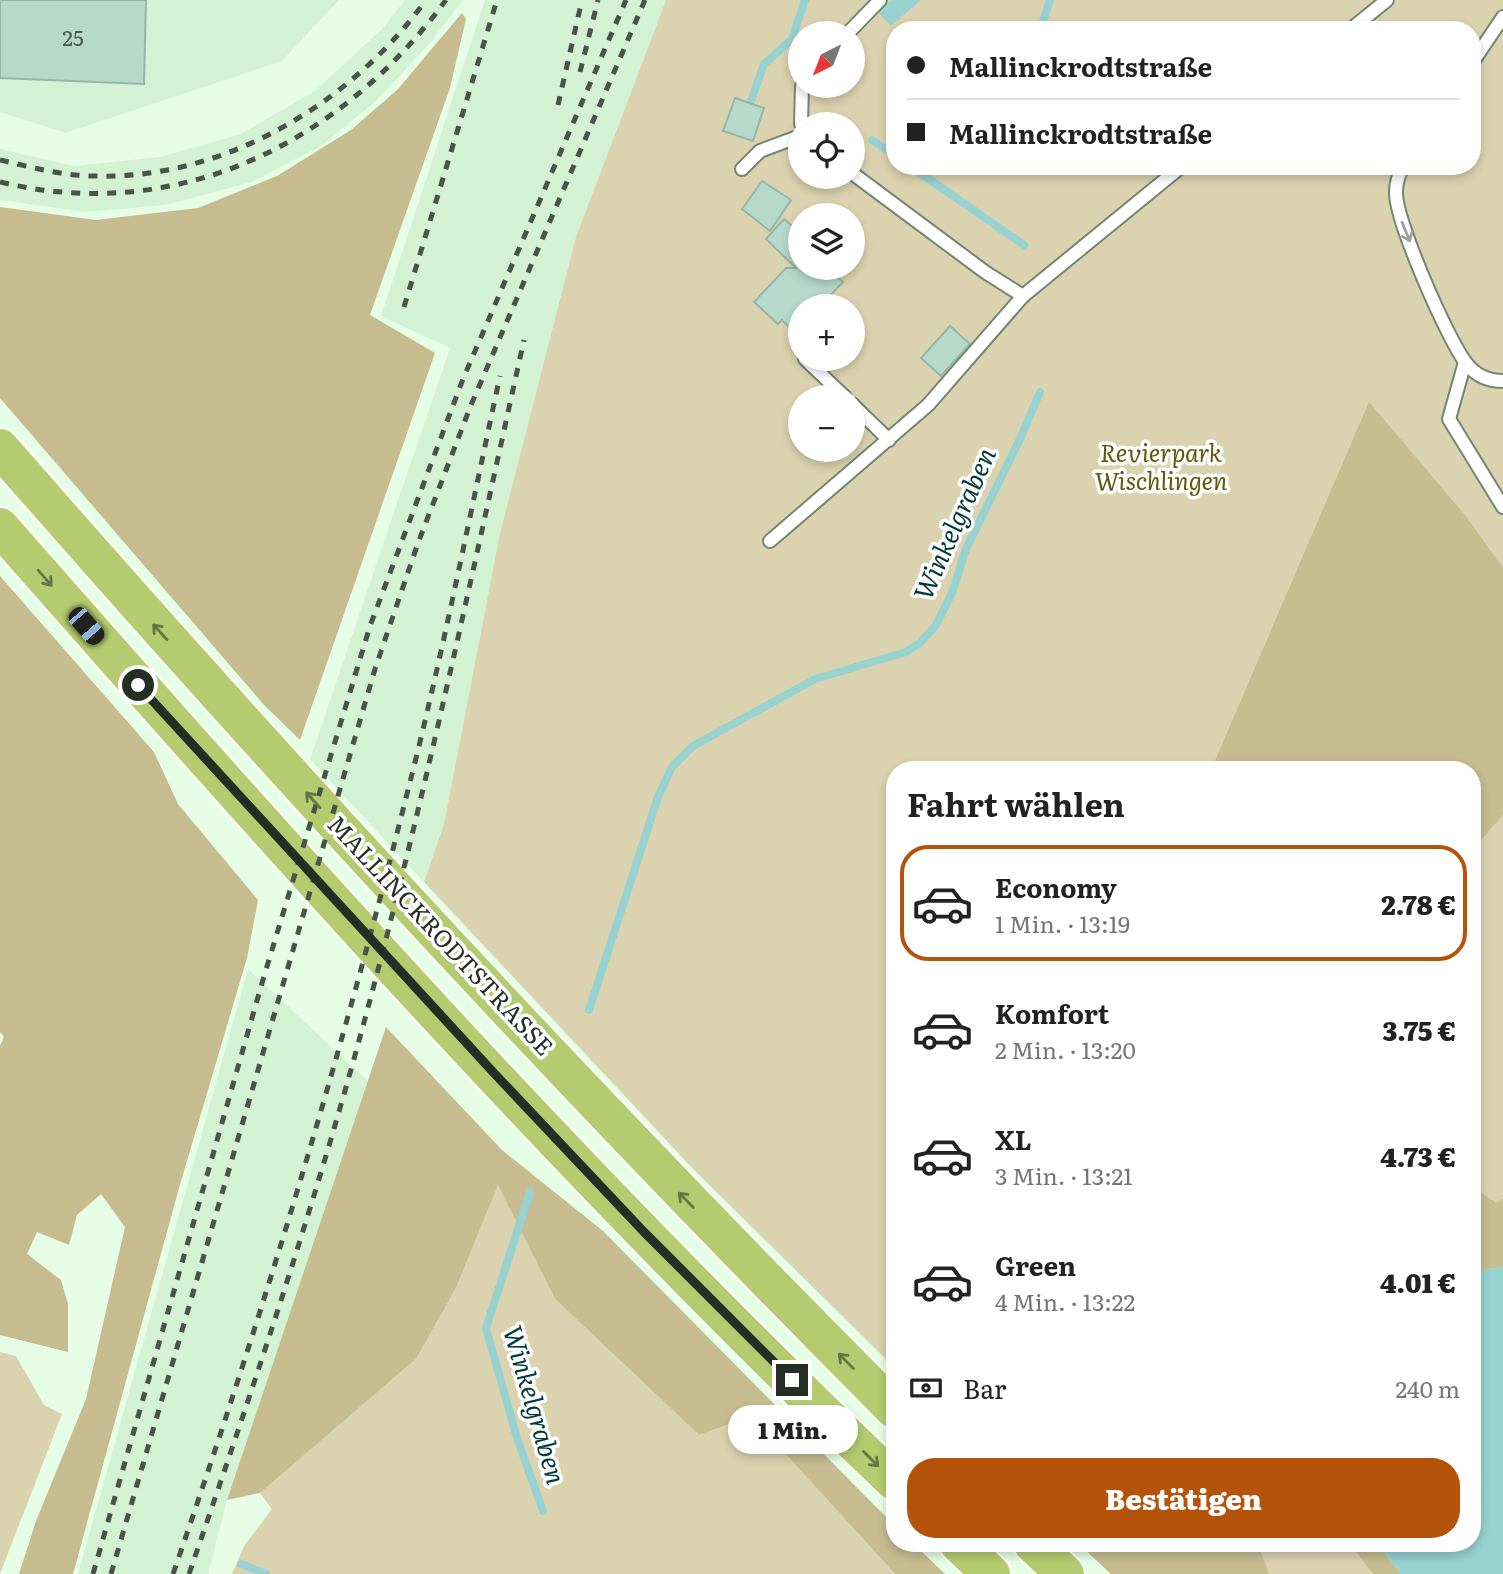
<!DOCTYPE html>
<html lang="de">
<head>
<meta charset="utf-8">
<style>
  :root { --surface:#fff; --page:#f6f6f6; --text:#222; --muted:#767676; --line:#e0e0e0; --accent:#b45309 }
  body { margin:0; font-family:Literata,serif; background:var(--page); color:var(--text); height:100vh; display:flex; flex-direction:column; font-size:26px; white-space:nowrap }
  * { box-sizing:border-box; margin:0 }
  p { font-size:23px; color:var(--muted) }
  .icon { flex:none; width:38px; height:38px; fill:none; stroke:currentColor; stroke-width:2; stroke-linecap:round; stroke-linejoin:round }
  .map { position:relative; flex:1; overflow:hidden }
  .panel { position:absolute; left:886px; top:761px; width:595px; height:791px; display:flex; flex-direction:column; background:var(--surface); border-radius:28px; box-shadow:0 4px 10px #0003 }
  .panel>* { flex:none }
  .top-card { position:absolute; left:886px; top:21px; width:595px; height:154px; border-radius:28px; box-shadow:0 4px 10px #0003; display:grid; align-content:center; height:154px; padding:0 21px; background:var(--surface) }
  .needle { width:46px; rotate:222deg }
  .fabs { position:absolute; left:788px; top:21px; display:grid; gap:14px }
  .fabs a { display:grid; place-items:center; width:77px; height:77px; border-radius:50%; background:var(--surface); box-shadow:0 4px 10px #0003; font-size:35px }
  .end { position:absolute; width:32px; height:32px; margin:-16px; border:9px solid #252e25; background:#fff; box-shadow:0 0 0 4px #fff }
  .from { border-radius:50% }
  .bubble { position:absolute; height:49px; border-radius:24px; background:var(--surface); box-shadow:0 4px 10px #0003; font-size:23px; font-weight:800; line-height:49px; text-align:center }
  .car { position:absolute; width:21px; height:42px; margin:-21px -10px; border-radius:9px; box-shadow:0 0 5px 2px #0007; background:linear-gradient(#222 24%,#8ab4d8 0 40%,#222 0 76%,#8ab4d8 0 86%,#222 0) }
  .top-card b { display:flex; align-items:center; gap:24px; height:66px; font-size:26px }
  .top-card b+b { border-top:2px solid var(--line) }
  .top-card i { width:18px; height:18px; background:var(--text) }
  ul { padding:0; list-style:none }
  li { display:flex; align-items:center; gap:21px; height:116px; margin:0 14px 10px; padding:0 7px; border:4px solid transparent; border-radius:28px }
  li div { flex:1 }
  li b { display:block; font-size:26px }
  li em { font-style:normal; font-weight:800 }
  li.on { border-color:var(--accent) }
  li>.icon { width:63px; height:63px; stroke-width:1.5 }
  h2 { padding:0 21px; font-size:32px; line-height:84px }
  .pay { display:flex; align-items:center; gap:18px; height:77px; padding:0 21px; font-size:26px }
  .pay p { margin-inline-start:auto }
  .cta { display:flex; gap:14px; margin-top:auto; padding:14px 21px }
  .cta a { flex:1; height:80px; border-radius:28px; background:var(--accent); color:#fff; font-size:28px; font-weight:800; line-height:80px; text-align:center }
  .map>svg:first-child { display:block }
  .built { fill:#d3f2d4 }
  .green { fill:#dbd3af; fill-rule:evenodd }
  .forest { fill:#c6bc90 }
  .water { fill:#97d2d0 }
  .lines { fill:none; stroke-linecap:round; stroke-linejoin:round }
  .stream { stroke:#97d2d0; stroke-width:8 }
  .building { fill:#b6d9cc; stroke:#94b6a9; stroke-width:2 }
  .lane-casing { stroke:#718772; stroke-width:16 }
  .highway-casing { stroke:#fff; stroke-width:42 }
  .lane { stroke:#fff; stroke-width:12 }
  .highway { stroke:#b4cc6f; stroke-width:38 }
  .rail { stroke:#485448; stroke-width:5; stroke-dasharray:9 9; stroke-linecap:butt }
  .oneway { stroke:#9da19d }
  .oneway2 { stroke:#657546 }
  .route { stroke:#252e25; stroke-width:9 }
  .labels { text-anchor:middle; stroke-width:7; stroke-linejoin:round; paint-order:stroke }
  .number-label { font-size:21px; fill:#49594f }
  .park-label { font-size:24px; font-style:italic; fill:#655609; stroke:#fff }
  .street-label { font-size:24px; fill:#252e25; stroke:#fff }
  .water-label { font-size:26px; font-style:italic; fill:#003a39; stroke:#fff }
</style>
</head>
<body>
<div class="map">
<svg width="1503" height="1574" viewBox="0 0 1503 1574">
  <rect width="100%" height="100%" fill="#e5fee5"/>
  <g class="built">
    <polygon points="0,0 339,0 282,61 65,133 0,112"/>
    <polygon points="405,0 463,0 431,42 374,103 321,146 252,182 166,205 85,212 0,200 0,149 75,166 160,157 241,134 316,90 383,28"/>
    <polygon points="485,0 666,0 576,237 500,533 444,824 424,882 310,759 450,348 381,316"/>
    <polygon points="248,969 368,1081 227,1500 208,1574 78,1574"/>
  </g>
  <g class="green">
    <path d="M666,0h837v1574h-392l-32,-30h393v-774h-578v597l-198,-195 -272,-290 20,-58 56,-291 76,-296zM894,30h578v136h-578zM800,33h52v53h-52zM800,124h52v53h-52zM800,215h52v53h-52zM800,306h52v53h-52zM800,397h52v53h-52z"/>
    <polygon points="498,1184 555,1299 699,1435 751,1416 895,1574 232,1574 244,1546 272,1509 260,1493 416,1359 456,1288"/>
    <polygon points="0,1352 16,1356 44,1405 62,1414 0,1574"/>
  </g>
  <g class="forest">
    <polygon points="462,13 466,19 450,88 370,315 435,353 300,740 264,705 0,398 0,207 96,220 198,208 277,176 351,130 398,89"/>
    <polygon points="1369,402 1465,515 1503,568 1503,815 1480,841 1472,891 1472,770 1211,770"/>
    <polygon points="0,576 154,752 178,804 258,900 247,958 179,1188 73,1574 19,1574 36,1521 86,1399 125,1227 101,1194 77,1215 69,1245 37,1232 27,1254 61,1280 68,1304 68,1352 0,1335 0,1046 4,1037 0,1032"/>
    <polygon points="386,1027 502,1150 603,1231 894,1525 894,1544 914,1544 945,1574 895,1574 751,1416 699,1435 555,1299 498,1185 456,1288 416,1359 260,1493 227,1500"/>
    <polygon points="1472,1186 1496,1203 1503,1199 1503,1267 1486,1269 1472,1282"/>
    <polygon points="1079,1544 1258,1544 1269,1574 1111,1574"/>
    <polygon points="1350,1544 1378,1544 1400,1574 1373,1574"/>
  </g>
  <g class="water">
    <polygon points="892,0 921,0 891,26 878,12"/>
    <polygon points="1503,1267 1503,1574 1400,1574 1378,1544 1472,1544 1472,1282 1486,1269"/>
  </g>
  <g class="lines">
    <g class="stream">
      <polyline points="988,28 989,30"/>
      <polyline points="1040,30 1050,0"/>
      <polyline points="750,104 764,64 792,39 805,0"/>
      <polyline points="872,140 894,155"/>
      <polyline points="910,166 1024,245"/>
      <polyline points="589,1010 658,797 672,767 693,746 815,679 906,652 920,643 936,625 952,593 966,549 1020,439 1040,392"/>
      <polyline points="530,1192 486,1328 517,1438 543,1511"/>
      <polyline points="241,1564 266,1574"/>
    </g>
  </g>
  <g class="building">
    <polygon points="0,0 146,0 144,84 0,78"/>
    <polygon points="735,98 764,108 753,141 723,131"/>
    <polygon points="762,181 791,200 770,231 742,209"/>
    <polygon points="784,219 800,233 800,268 827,268 843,282 820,306 800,306 800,338 782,320 778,324 754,302 786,268 796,268 766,239"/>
    <polygon points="950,326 970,344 941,376 921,358"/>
  </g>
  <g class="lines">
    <defs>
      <g id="lane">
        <polyline points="1350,30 1387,0"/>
        <polyline points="848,33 880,0"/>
        <polyline points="1472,63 1503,17"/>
        <polyline points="801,124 802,86"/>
        <path d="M1403,166c-4,8 -7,18 -7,26 -1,28 52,148 70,171 9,12 22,18 37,18"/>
        <polyline points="742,169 760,151 800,136"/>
        <polyline points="852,173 985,272 1023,296"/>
        <polyline points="805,359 845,397"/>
        <polyline points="1465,362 1449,419 1503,507"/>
        <polyline points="852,404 889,440"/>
        <polyline points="770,541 928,405 1023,296 1182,166"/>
      </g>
      <g id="highway">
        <path d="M0,448c288,330 585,651 894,961"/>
        <path d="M0,527c287,327 579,654 894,954"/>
        <polyline points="959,1544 991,1574"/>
        <polyline points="1033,1544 1065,1574"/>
      </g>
    </defs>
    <use href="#lane" class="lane-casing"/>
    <use href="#highway" class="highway-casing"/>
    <use href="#lane" class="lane"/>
    <use href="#highway" class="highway"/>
    <g class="rail">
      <polyline points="580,72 598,0"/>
      <polyline points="558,105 582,0"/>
      <path d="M0,160c31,7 63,16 95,16 129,4 257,-73 331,-176"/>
      <path d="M0,182c178,43 341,-39 446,-182"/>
      <polyline points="404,307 497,0"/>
      <polyline points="93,1574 262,983 370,626 463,379 626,0"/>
      <polyline points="111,1574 375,669 418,543 471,405 645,0"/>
      <path d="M173,1574c90,-260 168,-517 235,-784 35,-137 62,-276 92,-414"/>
      <path d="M189,1574c58,-168 115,-337 163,-508 67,-240 118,-483 172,-726"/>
    </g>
  </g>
  <defs><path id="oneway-shaft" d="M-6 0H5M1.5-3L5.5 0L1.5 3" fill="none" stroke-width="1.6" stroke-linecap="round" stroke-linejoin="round" transform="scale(1.75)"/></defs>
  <use class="oneway" href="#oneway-shaft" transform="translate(1406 232) rotate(68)"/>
  <g class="oneway2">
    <use href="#oneway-shaft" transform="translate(45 578) rotate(49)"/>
    <use href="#oneway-shaft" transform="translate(160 632) rotate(-132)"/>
    <use href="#oneway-shaft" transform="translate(313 800) rotate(-132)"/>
    <use href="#oneway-shaft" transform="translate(686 1200) rotate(-135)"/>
    <use href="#oneway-shaft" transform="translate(846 1361) rotate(-135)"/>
    <use href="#oneway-shaft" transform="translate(871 1459) rotate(45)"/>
  </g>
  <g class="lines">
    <polyline class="route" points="138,685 493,1072 644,1232 792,1380"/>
  </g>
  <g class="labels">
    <g class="number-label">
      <text x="73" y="46">25</text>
    </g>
    <g class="park-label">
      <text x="1161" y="462">Revierpark<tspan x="1161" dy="28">Wischlingen</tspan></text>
    </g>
    <g class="street-label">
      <text transform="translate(440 936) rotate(47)" y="8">MALLINCKRODTSTRASSE</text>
    </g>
    <g class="water-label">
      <text transform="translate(955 524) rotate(-66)" y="9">Winkelgraben</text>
      <text transform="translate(534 1405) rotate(74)" y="9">Winkelgraben</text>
    </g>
  </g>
</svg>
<div class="fabs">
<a><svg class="needle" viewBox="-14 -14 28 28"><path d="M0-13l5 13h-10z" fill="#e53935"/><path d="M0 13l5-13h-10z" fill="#767676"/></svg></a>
<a><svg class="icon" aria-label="locate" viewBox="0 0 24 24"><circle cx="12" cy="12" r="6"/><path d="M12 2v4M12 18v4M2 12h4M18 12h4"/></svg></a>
<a><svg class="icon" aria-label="layers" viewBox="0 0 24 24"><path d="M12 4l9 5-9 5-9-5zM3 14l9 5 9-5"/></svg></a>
<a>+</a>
<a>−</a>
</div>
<i class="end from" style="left:138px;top:685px"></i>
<i class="end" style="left:792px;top:1380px"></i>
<div class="bubble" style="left:728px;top:1405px;width:130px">1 Min.</div>
<i class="car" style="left:86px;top:626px;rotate:139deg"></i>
<div class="top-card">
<b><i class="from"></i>Mallinckrodtstraße</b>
<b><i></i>Mallinckrodtstraße</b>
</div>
<section class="panel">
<h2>Fahrt wählen</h2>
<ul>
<li class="on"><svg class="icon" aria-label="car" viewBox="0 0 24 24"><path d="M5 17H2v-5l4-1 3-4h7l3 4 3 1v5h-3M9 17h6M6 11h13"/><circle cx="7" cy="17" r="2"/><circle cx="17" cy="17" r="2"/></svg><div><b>Economy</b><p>1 Min. · 13:19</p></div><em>2.78 €</em></li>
<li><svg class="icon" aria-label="car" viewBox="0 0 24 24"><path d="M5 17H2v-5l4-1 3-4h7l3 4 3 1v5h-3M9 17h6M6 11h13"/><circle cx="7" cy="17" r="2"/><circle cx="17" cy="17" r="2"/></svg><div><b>Komfort</b><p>2 Min. · 13:20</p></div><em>3.75 €</em></li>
<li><svg class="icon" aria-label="car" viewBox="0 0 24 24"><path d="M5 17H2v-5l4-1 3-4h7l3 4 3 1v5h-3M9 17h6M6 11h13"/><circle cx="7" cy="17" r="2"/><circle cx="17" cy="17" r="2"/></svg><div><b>XL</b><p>3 Min. · 13:21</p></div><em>4.73 €</em></li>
<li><svg class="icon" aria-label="car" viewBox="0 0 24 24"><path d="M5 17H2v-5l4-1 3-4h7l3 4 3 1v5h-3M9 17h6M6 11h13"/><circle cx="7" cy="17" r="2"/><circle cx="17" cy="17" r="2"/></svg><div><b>Green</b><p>4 Min. · 13:22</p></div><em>4.01 €</em></li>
</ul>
<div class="pay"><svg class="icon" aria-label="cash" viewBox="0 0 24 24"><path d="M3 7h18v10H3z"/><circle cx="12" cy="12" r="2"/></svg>Bar<p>240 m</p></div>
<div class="cta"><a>Bestätigen</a></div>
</section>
</div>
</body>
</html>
